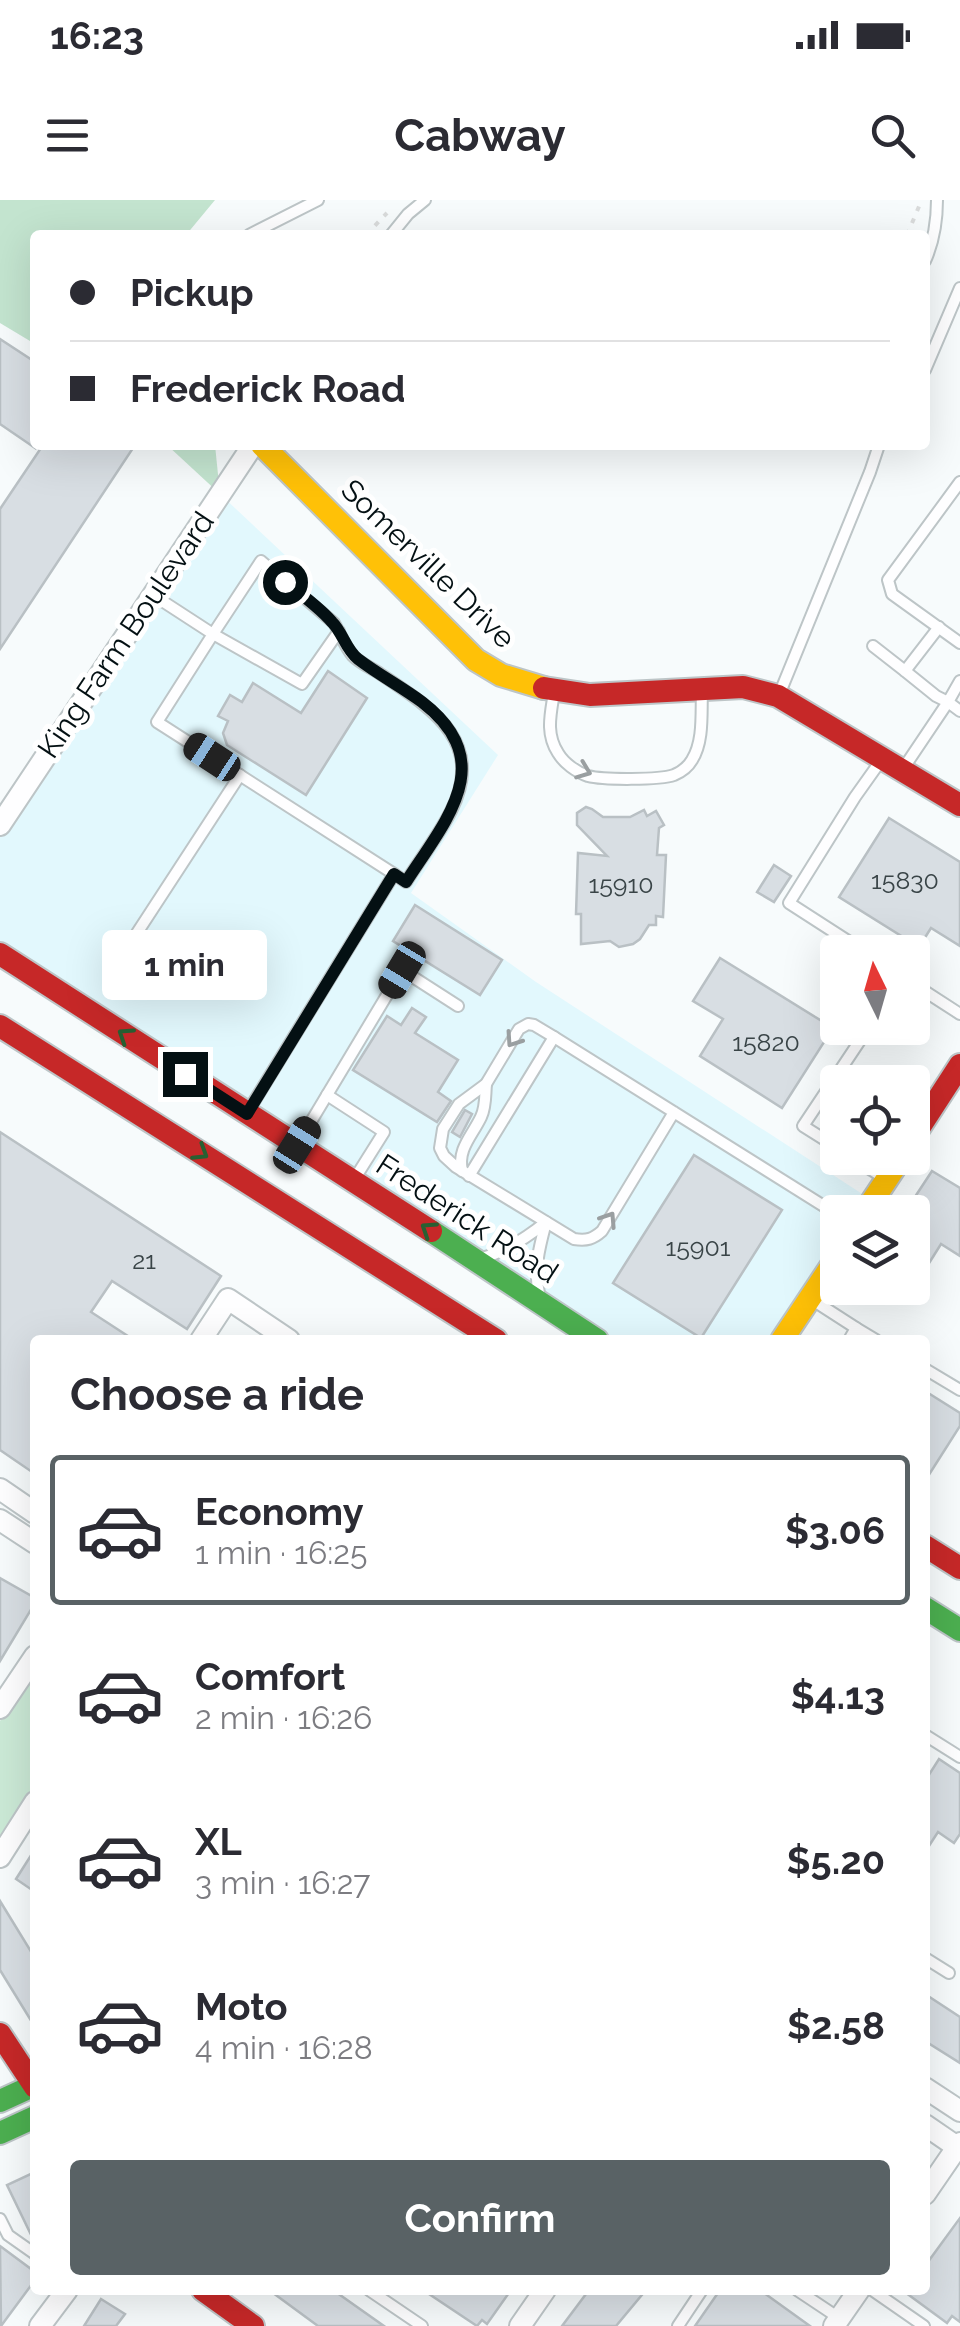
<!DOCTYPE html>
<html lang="en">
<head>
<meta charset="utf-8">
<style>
  :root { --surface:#fff; --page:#f2f2f3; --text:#2b2b33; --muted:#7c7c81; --line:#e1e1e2; --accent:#596265 }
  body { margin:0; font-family:Raleway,sans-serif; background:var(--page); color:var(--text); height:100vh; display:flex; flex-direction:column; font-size:38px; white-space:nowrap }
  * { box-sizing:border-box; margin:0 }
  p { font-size:32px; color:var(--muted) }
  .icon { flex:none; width:55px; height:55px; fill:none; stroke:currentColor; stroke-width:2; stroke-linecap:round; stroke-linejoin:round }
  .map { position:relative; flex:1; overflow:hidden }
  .panel { position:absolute; left:30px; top:1135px; width:900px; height:960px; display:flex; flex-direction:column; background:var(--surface); border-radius:10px; box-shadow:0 10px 40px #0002 }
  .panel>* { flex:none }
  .guide { position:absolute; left:30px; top:30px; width:900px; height:220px; border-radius:10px; box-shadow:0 10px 40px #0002; display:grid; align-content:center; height:220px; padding:0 40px; background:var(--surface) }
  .needle { width:65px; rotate:355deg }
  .buttons { position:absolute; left:820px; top:735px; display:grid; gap:20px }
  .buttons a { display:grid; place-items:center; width:110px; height:110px; border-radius:10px; background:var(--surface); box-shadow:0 10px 40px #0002; font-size:50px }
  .end { position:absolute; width:45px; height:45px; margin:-22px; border:12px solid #041013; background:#fff; box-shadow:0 0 0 5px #fff }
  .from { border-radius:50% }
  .bubble { position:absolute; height:70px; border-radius:10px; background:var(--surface); box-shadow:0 10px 40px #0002; font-size:32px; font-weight:700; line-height:70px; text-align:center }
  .car { position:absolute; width:30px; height:60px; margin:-30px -15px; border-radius:12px; box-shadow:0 0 8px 2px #0007; background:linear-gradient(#222 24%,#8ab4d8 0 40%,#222 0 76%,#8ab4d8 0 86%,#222 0) }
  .guide b { display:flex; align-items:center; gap:35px; height:95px; font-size:38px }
  .guide b+b { border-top:2px solid var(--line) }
  .guide i { width:25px; height:25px; background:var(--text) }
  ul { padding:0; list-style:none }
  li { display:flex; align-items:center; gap:30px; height:150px; margin:0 20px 15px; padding:0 20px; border:5px solid transparent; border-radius:10px }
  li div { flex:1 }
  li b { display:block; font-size:38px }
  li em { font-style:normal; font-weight:700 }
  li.selected { border-color:var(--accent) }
  li>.icon { width:90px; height:90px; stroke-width:1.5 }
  h2 { padding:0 40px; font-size:45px; line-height:120px }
  .button { display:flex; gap:20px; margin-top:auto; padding:20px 40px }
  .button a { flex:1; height:115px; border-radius:10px; background:var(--accent); color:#fff; font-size:40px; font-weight:700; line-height:115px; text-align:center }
  .status { display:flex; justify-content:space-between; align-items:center; height:70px; padding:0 50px; background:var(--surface); direction:ltr }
  .status svg { height:28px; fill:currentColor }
  header { display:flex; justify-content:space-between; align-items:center; height:130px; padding:0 40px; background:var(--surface); font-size:45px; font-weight:700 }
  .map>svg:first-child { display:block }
  .built { fill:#e2f8fd }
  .green { fill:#cbe9d6 }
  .forest { fill:#c3e4cf }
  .building { fill:#d8dee3; stroke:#b9c0c4; stroke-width:2.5 }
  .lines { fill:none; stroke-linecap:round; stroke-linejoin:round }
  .lane-casing { stroke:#bdc5c7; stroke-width:14 }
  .street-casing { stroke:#bdc5c7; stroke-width:24 }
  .fast-casing { stroke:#bdc5c7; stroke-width:26 }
  .slow-casing { stroke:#bdc5c7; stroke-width:26 }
  .jam-casing { stroke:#bdc5c7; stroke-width:26 }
  .path { stroke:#d9dbdb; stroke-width:4; stroke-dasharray:5 8; stroke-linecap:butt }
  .lane { stroke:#fefeff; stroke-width:10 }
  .street { stroke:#fefeff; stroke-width:20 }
  .fast { stroke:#4caf50; stroke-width:22 }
  .slow { stroke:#ffc107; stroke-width:22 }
  .jam { stroke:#c62828; stroke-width:22 }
  .oneway { stroke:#9a9fa1 }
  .oneway2 { stroke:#286032 }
  .route { stroke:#041013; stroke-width:12 }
  .labels { text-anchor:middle; stroke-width:10; stroke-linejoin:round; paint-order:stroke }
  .number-label { font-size:25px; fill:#394447 }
  .street-label { font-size:30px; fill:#041013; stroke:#fff }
</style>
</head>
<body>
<div class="status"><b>16:23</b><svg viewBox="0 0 49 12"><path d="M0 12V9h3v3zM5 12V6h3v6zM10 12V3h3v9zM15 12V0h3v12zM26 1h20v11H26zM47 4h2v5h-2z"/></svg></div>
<header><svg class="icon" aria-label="menu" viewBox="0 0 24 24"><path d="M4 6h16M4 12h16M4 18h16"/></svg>Cabway<svg class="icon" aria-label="search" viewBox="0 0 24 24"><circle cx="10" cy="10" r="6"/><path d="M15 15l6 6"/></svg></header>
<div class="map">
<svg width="960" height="2126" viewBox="0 0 960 2126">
  <rect width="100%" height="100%" fill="#f7fbfc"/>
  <polygon class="built" points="220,294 498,555 411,693 536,782 873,1001 865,1012 838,1012 837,1056 785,1140 597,1140 0,754 0,625"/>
  <polygon class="green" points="35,1468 35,1584 0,1638 0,1521"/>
  <g class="forest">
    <polygon points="0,0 215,0 186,35 35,35 35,144 0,123"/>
    <polygon points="167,245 215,245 220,294"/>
  </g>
  <g class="building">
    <polygon points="0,139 35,162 35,248 0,224"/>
    <polygon points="43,245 135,245 0,449 0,309"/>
    <polygon points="328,471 367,498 306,595 227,545 223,533 228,521 218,516 230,495 242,502 253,483 301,513"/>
    <polygon points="586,607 592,609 603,617 630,617 644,610 647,616 656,611 664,625 659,628 657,655 666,655 663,717 656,716 656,725 649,725 640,739 633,744 619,747 610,741 581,744 581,714 576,714 578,653 607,656 577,625 577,613"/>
    <polygon points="889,618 960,662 960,746 931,728 919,747 839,697"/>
    <polygon points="774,665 791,676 774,702 757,692"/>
    <polygon points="415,705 502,760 480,795 393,741"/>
    <polygon points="720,758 833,828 782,908 700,856 723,819 693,801"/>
    <polygon points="412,808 426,817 415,833 458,860 438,892 451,901 437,922 353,870 387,816 401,825"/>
    <polygon points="465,910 472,914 460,937 452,932"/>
    <polygon points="0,932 221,1076 187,1129 112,1081 91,1112 134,1140 35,1140 35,1274 0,1250"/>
    <polygon points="694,955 782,1010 701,1138 613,1083"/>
    <polygon points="932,971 960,988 960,1056 941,1044 926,1068 912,1059 912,1012 905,1012"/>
    <polygon points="925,1191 960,1213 960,1226 925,1281"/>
    <polygon points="0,1378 35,1398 35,1403 0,1461"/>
    <polygon points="939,1559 960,1573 960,1634 954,1643 938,1632 925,1652 925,1581"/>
    <polygon points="35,1649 35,1692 16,1679"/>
    <polygon points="0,1701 35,1758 35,1827 0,1770"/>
    <polygon points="925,1794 960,1817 960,1863 925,1841"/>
    <polygon points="35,1972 35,2043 7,1985"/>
    <polygon points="960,2018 960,2122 952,2116 947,2123 902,2090 925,2090 925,2066"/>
    <polygon points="0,2046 35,2072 35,2080 1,2126"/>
    <polygon points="269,2090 333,2090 384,2126 318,2126"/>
    <polygon points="423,2090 511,2090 487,2124 482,2120 477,2126"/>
    <polygon points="589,2090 646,2090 616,2126 562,2126"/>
    <polygon points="720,2090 760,2090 810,2126 695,2126"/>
    <polygon points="101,2099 125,2114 116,2126 84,2126"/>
  </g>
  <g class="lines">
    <defs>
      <g id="lane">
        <polyline points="249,35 318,0"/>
        <polyline points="391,35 408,14 425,0"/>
        <path d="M925,61c9,-20 12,-40 12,-61"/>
        <polyline points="925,170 960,88"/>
        <polyline points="960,282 888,380 892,394 960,443"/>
        <polyline points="153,395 213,434 157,522 394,674 250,908"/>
        <path d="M339,431l-37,53 -89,-50 48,-73 73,62c6,10 11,24 19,33 7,7 18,12 26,17 50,34 108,67 72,138 -12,24 -30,47 -45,71l-12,-8"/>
        <polyline points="873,446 905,471 939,427"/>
        <polyline points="905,471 936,496 948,502 960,481"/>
        <path d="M554,492c-3,21 -9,41 4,61 6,10 18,19 30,23 15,4 72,4 86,-1 7,-3 14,-8 18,-15 12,-19 9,-47 10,-69"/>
        <polyline points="779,495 870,272 879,245"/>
        <polyline points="903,569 948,502 960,511"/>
        <polyline points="865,752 789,703 855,597 882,559"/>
        <polyline points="122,756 240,575"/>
        <polyline points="912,783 960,814"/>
        <polyline points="327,895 384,932 357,975"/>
        <path d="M674,912l-72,119c-9,8 -15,10 -28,8l-118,-72 -12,-11 -4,-8 3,-19 16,-25 27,-20 33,-55 9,-5 6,1 20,12 284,178"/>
        <polyline points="300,940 402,770 458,806"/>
        <polyline points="838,948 803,926 865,833"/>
        <polyline points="852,958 886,979"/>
        <path d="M462,971c-5,-22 10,-35 19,-54 5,-10 4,-22 5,-33"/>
        <polyline points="469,976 554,837"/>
        <path d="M482,1058c23,-6 44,-20 63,-35"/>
        <path d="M539,1093c-6,-24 1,-48 7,-71"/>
        <polyline points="811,1099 856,1128 849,1140"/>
        <polyline points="856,1128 876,1140"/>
        <polyline points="925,1169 960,1190"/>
        <polyline points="925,1535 960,1557"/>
        <polyline points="925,1758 949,1773"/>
        <polyline points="0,2019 8,2035 35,2054"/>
        <polyline points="369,2090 422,2126"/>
        <polyline points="797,2090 839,2118"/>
        <polyline points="872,2090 924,2126"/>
        <polyline points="678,2126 702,2090"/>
      </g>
      <g id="street">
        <polyline points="0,625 253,245"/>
        <polyline points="201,1140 228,1099 289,1140"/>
        <polyline points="0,1289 35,1313"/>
        <polyline points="0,1320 35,1343"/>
        <polyline points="0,1508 35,1456"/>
        <polyline points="0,1657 35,1602"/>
        <polyline points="925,1888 960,1911"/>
        <polyline points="925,1925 960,1949"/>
        <polyline points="925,1994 960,1943"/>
        <polyline points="40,2126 67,2090"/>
        <polyline points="520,2126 545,2090"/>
        <polyline points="834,2126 859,2090"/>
      </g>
      <g id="fast">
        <polyline points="431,1031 597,1140"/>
        <polyline points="925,1408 960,1430"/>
        <polyline points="0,1901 35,1885"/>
        <polyline points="0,1933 35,1917"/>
      </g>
      <g id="slow">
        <polyline points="262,245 476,460 501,475 544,488"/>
        <polyline points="865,1012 901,958"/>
        <polyline points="782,1140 838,1056"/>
      </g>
      <g id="jam">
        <polyline points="544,488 590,495 743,487 778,496 960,605"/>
        <polyline points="0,754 431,1031"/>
        <polyline points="0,826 496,1140"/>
        <polyline points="912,939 960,865"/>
        <polyline points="925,1346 960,1368"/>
        <polyline points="0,1834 35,1887"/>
        <polyline points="203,2090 253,2126"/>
      </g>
    </defs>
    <use href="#lane" class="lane-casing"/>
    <use href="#street" class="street-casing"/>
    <use href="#fast" class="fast-casing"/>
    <use href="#slow" class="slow-casing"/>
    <use href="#jam" class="jam-casing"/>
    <g class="path">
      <polyline points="366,35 387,13"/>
      <polyline points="907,35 920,4"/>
    </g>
    <use href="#lane" class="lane"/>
    <use href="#street" class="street"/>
    <use href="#fast" class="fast"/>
    <use href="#slow" class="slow"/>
    <use href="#jam" class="jam"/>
  </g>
  <defs><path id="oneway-chevron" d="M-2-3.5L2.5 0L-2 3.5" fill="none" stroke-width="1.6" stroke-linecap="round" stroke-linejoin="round" transform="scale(2.5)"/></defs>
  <g class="oneway">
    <use href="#oneway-chevron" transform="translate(584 571) rotate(21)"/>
    <use href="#oneway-chevron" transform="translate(513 840) rotate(124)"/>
    <use href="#oneway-chevron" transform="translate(609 1019) rotate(-57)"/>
  </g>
  <g class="oneway2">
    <use href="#oneway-chevron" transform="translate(125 835) rotate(-147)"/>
    <use href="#oneway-chevron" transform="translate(201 953) rotate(32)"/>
    <use href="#oneway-chevron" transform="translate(428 1029) rotate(-147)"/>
  </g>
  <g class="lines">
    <path class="route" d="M185,874l62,40 147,-240 12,8c40,-62 94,-120 16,-180 -20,-15 -43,-27 -64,-43 -12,-9 -15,-26 -26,-37 -13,-15 -31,-28 -47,-40"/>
  </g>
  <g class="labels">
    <g class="number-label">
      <text x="905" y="689">15830</text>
      <text x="621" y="693">15910</text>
      <text x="766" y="851">15820</text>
      <text x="698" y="1056">15901</text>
      <text x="144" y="1069">21</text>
    </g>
    <g class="street-label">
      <text transform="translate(428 364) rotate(44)" y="10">Somerville Drive</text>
      <text transform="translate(126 435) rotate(-56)" y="10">King Farm Boulevard</text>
      <text transform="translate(467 1019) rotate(33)" y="10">Frederick Road</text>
    </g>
  </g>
</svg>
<div class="buttons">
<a><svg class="needle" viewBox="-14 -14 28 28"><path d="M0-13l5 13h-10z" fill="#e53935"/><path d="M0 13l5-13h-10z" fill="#7c7c81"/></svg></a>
<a><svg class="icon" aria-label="locate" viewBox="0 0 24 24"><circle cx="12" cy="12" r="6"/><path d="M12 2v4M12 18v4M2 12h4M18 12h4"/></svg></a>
<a><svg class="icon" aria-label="layers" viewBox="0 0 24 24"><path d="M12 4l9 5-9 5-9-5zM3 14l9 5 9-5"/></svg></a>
</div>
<i class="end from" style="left:285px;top:382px"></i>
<i class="end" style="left:185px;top:874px"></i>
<div class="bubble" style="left:102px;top:730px;width:165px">1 min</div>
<i class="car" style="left:212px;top:557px;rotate:303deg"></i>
<i class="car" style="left:402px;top:770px;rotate:211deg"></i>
<i class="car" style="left:297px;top:945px;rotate:32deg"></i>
<div class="guide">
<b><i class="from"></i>Pickup</b>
<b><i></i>Frederick Road</b>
</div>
<section class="panel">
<h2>Choose a ride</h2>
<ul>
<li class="selected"><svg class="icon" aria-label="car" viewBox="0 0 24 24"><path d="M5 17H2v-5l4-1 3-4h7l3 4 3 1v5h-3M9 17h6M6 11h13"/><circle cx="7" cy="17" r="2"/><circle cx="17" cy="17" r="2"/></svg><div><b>Economy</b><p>1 min · 16:25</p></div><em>$3.06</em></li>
<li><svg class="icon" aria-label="car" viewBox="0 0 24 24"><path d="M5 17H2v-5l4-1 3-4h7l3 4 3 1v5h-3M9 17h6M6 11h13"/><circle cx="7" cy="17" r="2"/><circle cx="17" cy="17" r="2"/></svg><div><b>Comfort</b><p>2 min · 16:26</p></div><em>$4.13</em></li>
<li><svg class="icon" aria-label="car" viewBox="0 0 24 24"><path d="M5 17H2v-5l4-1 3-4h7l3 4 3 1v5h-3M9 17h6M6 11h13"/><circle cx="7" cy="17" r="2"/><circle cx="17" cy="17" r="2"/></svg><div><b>XL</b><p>3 min · 16:27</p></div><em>$5.20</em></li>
<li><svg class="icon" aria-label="car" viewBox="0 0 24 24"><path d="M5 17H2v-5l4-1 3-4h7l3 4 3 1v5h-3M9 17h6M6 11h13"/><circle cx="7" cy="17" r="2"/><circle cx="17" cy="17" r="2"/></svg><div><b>Moto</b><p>4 min · 16:28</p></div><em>$2.58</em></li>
</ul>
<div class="button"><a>Confirm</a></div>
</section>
</div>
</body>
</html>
